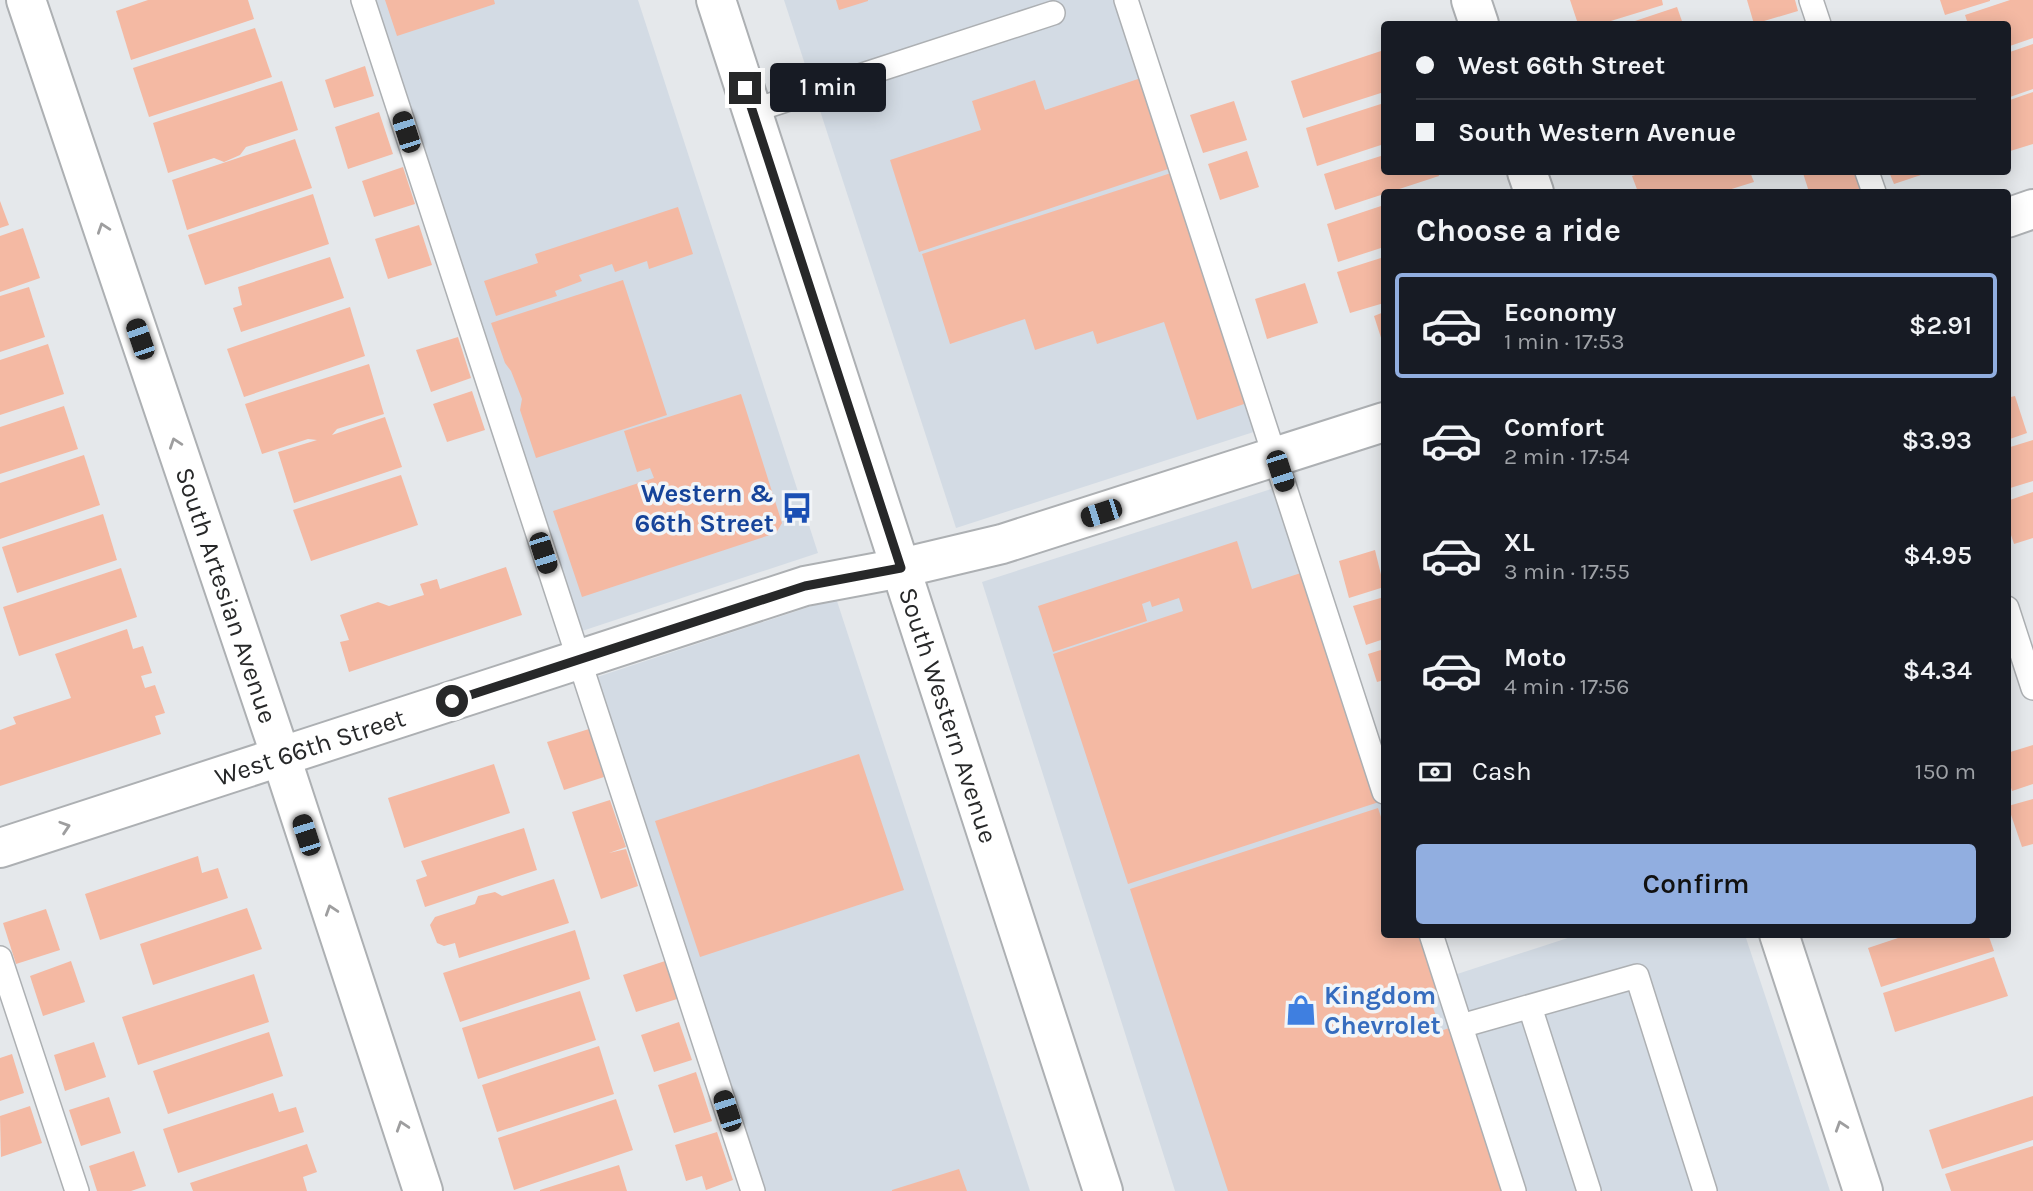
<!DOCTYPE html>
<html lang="en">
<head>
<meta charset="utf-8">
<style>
  :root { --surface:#171b24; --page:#20242c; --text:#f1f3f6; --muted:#9ea1a6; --line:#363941; --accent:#91aee0 }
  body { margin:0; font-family:Karla,sans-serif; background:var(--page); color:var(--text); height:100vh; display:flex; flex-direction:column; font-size:26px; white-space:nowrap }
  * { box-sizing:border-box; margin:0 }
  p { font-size:23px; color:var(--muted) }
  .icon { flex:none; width:38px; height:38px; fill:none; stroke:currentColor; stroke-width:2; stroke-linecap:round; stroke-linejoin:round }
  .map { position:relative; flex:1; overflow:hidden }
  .panel { position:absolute; left:1381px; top:189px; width:630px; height:749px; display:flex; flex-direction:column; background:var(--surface); border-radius:7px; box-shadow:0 4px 18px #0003 }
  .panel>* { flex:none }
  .hud { position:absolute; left:1381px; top:21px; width:630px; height:154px; border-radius:7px; box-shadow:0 4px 18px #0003; display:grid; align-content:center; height:154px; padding:0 35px; background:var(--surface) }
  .end { position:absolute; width:32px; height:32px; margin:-16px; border:9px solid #272829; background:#fff; box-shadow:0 0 0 4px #fff }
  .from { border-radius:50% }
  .bubble { position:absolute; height:49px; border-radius:7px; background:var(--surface); box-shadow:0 4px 18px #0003; font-size:23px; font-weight:600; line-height:49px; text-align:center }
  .car { position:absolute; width:21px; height:42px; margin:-21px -10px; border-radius:9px; box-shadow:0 0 5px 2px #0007; background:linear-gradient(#222 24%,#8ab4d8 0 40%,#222 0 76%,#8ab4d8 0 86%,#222 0) }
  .hud b { display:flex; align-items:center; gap:24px; height:66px; font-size:26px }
  .hud b+b { border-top:2px solid var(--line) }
  .hud i { width:18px; height:18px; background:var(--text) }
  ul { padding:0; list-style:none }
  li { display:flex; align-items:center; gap:21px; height:105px; margin:0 14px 10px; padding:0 21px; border:4px solid transparent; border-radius:7px }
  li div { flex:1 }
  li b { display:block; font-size:26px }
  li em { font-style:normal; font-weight:600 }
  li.current { border-color:var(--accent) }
  li>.icon { width:63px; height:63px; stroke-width:1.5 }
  h2 { padding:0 35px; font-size:32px; line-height:84px }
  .pay { display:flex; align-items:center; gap:18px; height:77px; padding:0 35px; font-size:26px }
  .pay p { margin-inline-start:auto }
  .cta { display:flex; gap:14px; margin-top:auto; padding:14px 35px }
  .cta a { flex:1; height:80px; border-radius:7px; background:var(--accent); color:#111; font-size:28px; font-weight:600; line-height:80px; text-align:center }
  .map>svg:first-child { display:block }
  .built { fill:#d3dbe4 }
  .building { fill:#f4b9a3 }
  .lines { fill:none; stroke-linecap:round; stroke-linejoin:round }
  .lane-casing { stroke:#adb0b3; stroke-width:26 }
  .street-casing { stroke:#adb0b3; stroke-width:42 }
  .secondary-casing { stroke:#adb0b3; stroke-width:42 }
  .lane { stroke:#fff; stroke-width:23 }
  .street { stroke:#fff; stroke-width:38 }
  .secondary { stroke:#fff; stroke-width:38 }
  .oneway { stroke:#9e9e9f }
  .route { stroke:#272829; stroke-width:9 }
  .labels { text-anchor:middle; stroke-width:7; stroke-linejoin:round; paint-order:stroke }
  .transit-label { font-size:26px; font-weight:bold; fill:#164399; stroke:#f2f5f8; text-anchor:end }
  .street-label { font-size:26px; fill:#272829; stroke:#f2f5f8 }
  .shop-label { font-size:26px; font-weight:bold; fill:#366cbe; stroke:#f2f5f8; text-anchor:start }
</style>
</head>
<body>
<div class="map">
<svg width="2033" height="1191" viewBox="0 0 2033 1191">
  <rect width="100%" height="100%" fill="#e5e8eb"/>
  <g class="built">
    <polygon points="363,0 638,0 818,553 570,635"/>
    <polygon points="784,0 1126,0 1266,428 956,528"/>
    <polygon points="1284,485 1384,792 1384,934 1431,935 1445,978 1577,935 1745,935 1830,1191 1175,1191 982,582"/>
    <polygon points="836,598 1030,1191 753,1191 585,681"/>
  </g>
  <g class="building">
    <polygon points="148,0 248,0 254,19 131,60 116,11"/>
    <polygon points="385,0 494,0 495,4 397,36"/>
    <polygon points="836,0 868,0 868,1 839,10"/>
    <polygon points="1570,0 1662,0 1663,5 1601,24 1578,24"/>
    <polygon points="1747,0 1795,0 1798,11 1754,24"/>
    <polygon points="1940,0 1990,0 1990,1 1945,15"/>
    <polygon points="2010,0 2033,0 2033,38 2007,47 2007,24 1968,24 1965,15"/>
    <polygon points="1677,7 1683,24 1626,24"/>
    <polygon points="255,28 272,77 149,117 133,68"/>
    <polygon points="2033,44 2033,89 2007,98 2007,53"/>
    <polygon points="1384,50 1384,92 1303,118 1291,81"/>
    <polygon points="365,66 374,96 334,108 325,80"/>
    <polygon points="1141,78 1171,168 919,252 890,160 981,130 972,101 1035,80 1045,110"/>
    <polygon points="282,81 298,130 246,147 240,155 224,162 214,158 168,173 153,123"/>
    <polygon points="2033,92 2033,144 2007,152 2007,101"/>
    <polygon points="1234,101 1247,140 1203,153 1190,115"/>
    <polygon points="1384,103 1384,144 1317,166 1306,128"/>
    <polygon points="379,112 393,154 348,169 335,127"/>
    <polygon points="295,139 312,188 187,230 172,180"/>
    <polygon points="1247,151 1259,187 1220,200 1208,164"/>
    <polygon points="1384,155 1384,172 1438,172 1439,176 1335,210 1324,174"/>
    <polygon points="403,167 415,204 374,217 362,181"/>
    <polygon points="1645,172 1750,172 1754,182 1722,192 1638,192 1632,176"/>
    <polygon points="1808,172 1854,172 1862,192 1809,192 1803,173"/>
    <polygon points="1889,172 1930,172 1894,184"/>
    <polygon points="1171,173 1247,403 1197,420 1164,322 1097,344 1093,331 1035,350 1025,319 950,344 922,254"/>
    <polygon points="313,194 329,244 205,285 188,235"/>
    <polygon points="0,201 9,225 0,228"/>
    <polygon points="1384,205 1384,247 1338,262 1327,224"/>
    <polygon points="678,207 693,254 649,269 647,261 615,272 612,264 579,275 582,281 555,291 557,296 496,316 484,281 538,263 535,254"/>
    <polygon points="419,225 432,265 388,279 375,239"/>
    <polygon points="23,228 40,278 0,292 0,236"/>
    <polygon points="330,257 344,298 241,332 233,308 242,305 238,287"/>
    <polygon points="1384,257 1384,303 1350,313 1337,272"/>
    <polygon points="623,280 667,415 536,458 520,410 522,399 511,371 505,363 491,323"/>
    <polygon points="1305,283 1318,323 1267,339 1255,299"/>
    <polygon points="29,287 45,337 0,352 0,296"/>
    <polygon points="350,307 365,356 244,397 227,349"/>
    <polygon points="1384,312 1384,347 1374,316"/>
    <polygon points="458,337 471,378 431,392 416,350"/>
    <polygon points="48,344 64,394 0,415 0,360"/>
    <polygon points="369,364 384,414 337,429 332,435 385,417 402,467 294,503 278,452 317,440 308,439 262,454 245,404"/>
    <polygon points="472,391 485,430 447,442 433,404"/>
    <polygon points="741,394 782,523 776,533 582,597 553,511 654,478 650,468 637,472 624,431"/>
    <polygon points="2015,396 2027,433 2007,440 2007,398"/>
    <polygon points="64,406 78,449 0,474 0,427"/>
    <polygon points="2033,440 2033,481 2007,489 2007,448"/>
    <polygon points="84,455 100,505 0,539 0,483"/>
    <polygon points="401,475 418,525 311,561 293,510"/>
    <polygon points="2033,492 2033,538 2014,544 2007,523 2007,501"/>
    <polygon points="103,514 117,560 17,593 2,547"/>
    <polygon points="1237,541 1252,589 1304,572 1379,802 1128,884 1053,654 1183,611 1179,598 1152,607 1150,601 1142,604 1147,621 1053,652 1038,606"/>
    <polygon points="1375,550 1384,587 1349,598 1339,561"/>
    <polygon points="506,567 522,615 349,672 340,642 349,640 340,615 378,602 389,606 424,595 420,584 437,579 440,589"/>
    <polygon points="121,568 137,617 19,656 3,607"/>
    <polygon points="1384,597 1384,639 1366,645 1353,606"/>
    <polygon points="127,629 133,649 143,646 152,673 141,676 145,688 155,685 165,713 155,716 161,734 0,786 0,730 16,724 13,717 71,698 55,654"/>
    <polygon points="1384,649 1384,680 1377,682 1368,654"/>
    <polygon points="589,729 604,777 564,790 547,742"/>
    <polygon points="2033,745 2033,784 2012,791 2007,775 2007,753"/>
    <polygon points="859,754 904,890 700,957 655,821"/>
    <polygon points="494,764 510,813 404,848 388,798"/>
    <polygon points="2033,799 2033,844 2022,847 2008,806"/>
    <polygon points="610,800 626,847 609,853 626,849 638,886 601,899 572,812"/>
    <polygon points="1378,808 1384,826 1384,934 1419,934 1438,990 1428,993 1441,1031 1454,1026 1507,1191 1228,1191 1130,889"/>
    <polygon points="524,828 537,870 425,907 416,880 427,876 421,861"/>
    <polygon points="198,856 202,873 218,868 228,898 100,940 85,894"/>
    <polygon points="554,879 569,923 459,958 455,943 444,946 437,943 430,925 435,917 475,904 478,896 495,892 502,896"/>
    <polygon points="247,908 262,949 153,985 140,944"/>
    <polygon points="46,909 60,950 16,964 3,923"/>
    <polygon points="575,930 590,979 460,1022 443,973"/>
    <polygon points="1910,934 1988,934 1994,951 1881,987 1868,948"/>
    <polygon points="1994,957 2008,996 1895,1032 1883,993"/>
    <polygon points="71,961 85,1002 43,1016 30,976"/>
    <polygon points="665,961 677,999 636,1012 623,975"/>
    <polygon points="254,974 269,1022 138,1065 122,1017"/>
    <polygon points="580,991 596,1040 478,1079 462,1028"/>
    <polygon points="679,1022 692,1060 654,1072 641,1035"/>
    <polygon points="269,1032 283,1076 168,1114 153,1071"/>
    <polygon points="94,1042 106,1077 65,1091 54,1055"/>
    <polygon points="599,1046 614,1094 497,1132 482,1085"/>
    <polygon points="12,1054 24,1093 0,1101 0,1058"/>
    <polygon points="696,1072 712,1121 674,1133 658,1085"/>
    <polygon points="273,1093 279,1112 296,1107 304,1132 178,1173 163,1129"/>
    <polygon points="2033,1096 2033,1140 1942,1169 1929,1130"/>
    <polygon points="109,1097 121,1133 81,1146 69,1110"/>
    <polygon points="616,1099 633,1150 514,1190 498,1138"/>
    <polygon points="30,1106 42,1143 1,1157 0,1116"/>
    <polygon points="717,1132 733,1180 706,1190 702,1176 686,1181 675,1145"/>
    <polygon points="307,1144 317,1172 303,1177 307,1191 193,1191 190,1183"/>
    <polygon points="2033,1146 2033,1191 1951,1191 1945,1174"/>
    <polygon points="134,1151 146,1186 131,1191 97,1191 89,1166"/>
    <polygon points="619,1165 627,1191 540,1191 540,1190"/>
    <polygon points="959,1169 967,1191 892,1191 892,1190"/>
  </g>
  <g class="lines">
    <defs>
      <g id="lane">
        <polyline points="363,0 753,1191"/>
        <polyline points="1126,0 1384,792"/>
        <polyline points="1811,0 1819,24"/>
        <polyline points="752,111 1053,13"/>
        <polyline points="1867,172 1874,192"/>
        <polyline points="2007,608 2033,688"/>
        <polyline points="1431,934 1514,1191"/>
        <polyline points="0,958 77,1191"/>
        <polyline points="1530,1007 1589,1191"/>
        <polyline points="1461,1026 1637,976 1705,1191"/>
      </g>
      <g id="street">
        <path id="s1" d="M26,0l255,757 142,434"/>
        <polyline points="1471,0 1479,24"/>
        <polyline points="1527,172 1534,192"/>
        <polyline points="2007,218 2033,209"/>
        <path id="s2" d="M0,848l805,-262 96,-18 101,-24 382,-122"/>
        <polyline points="1779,934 1863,1191"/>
      </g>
      <g id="secondary">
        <path id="s3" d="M716,0l387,1191"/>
      </g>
    </defs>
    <use href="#lane" class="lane-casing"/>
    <use href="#street" class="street-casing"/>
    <use href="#secondary" class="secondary-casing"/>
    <use href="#lane" class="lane"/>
    <use href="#street" class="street"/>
    <use href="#secondary" class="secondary"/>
  </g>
  <defs><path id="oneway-chevron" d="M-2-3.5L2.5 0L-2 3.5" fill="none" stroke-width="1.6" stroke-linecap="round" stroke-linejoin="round" transform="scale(1.75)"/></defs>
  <g class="oneway">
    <use href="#oneway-chevron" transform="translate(103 228) rotate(-109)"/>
    <use href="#oneway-chevron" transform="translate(175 443) rotate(-109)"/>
    <use href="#oneway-chevron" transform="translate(65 827) rotate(-18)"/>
    <use href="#oneway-chevron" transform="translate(331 910) rotate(-108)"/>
    <use href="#oneway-chevron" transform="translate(402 1126) rotate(-108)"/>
    <use href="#oneway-chevron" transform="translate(1841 1126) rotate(-108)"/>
  </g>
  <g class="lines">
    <polyline class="route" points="452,701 805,586 901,568 745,88"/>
  </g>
  <defs>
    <symbol id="bus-bare" viewBox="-9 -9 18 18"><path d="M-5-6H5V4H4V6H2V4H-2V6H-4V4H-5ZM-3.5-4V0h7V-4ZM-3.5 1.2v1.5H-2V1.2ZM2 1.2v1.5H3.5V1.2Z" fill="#1a4fb4" stroke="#f2f5f8" stroke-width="2.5" paint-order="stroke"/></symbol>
    <symbol id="shop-bare" viewBox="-9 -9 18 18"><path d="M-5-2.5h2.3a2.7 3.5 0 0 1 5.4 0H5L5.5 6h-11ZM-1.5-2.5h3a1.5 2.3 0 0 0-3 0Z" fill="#3f7fe0" stroke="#f2f5f8" stroke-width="2.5" paint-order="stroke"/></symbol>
  </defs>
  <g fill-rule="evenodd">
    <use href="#bus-bare" x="775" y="486" width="44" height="44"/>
    <use href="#shop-bare" x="1279" y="988" width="44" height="44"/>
  </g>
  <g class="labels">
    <g class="transit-label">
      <text x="774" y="502">Western &amp;<tspan x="774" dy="30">66th Street</tspan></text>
    </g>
    <g class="street-label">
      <text dy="9" stroke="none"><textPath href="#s1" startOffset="628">South Artesian Avenue</textPath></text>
      <text dy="9" stroke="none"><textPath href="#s3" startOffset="752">South Western Avenue</textPath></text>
      <text dy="9" stroke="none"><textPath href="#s2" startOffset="326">West 66th Street</textPath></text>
    </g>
    <g class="shop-label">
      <text x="1324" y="1004">Kingdom<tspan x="1324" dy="30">Chevrolet</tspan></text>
    </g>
  </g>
</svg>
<i class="end from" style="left:452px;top:701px"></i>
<i class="end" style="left:745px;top:88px"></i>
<div class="bubble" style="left:770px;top:63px;width:116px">1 min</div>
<i class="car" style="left:406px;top:132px;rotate:342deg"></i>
<i class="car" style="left:140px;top:339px;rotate:341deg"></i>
<i class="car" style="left:1280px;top:471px;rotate:162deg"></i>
<i class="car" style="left:1101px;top:513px;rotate:252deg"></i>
<i class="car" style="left:543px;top:553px;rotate:162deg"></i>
<i class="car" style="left:306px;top:835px;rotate:342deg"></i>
<i class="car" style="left:727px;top:1111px;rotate:342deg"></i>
<div class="hud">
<b><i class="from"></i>West 66th Street</b>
<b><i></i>South Western Avenue</b>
</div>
<section class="panel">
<h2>Choose a ride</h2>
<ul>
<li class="current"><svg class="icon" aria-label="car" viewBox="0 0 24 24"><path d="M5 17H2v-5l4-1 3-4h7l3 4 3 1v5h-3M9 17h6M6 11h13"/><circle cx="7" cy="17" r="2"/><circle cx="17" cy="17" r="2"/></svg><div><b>Economy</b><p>1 min · 17:53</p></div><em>$2.91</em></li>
<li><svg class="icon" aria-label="car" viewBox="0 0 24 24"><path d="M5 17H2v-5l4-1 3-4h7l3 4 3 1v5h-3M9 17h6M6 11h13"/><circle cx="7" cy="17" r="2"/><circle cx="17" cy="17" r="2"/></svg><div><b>Comfort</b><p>2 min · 17:54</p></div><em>$3.93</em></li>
<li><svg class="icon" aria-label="car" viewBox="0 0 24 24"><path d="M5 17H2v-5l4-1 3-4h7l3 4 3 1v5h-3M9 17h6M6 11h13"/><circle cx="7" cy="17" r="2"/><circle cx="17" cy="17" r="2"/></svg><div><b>XL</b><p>3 min · 17:55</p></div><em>$4.95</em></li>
<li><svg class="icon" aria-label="car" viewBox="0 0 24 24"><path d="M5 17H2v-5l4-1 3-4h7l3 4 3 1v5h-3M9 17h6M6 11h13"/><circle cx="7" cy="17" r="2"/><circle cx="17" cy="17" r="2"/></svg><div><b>Moto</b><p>4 min · 17:56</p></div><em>$4.34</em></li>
</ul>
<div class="pay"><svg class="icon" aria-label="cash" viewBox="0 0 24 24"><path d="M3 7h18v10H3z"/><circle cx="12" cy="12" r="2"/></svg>Cash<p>150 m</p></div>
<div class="cta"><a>Confirm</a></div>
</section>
</div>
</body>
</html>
